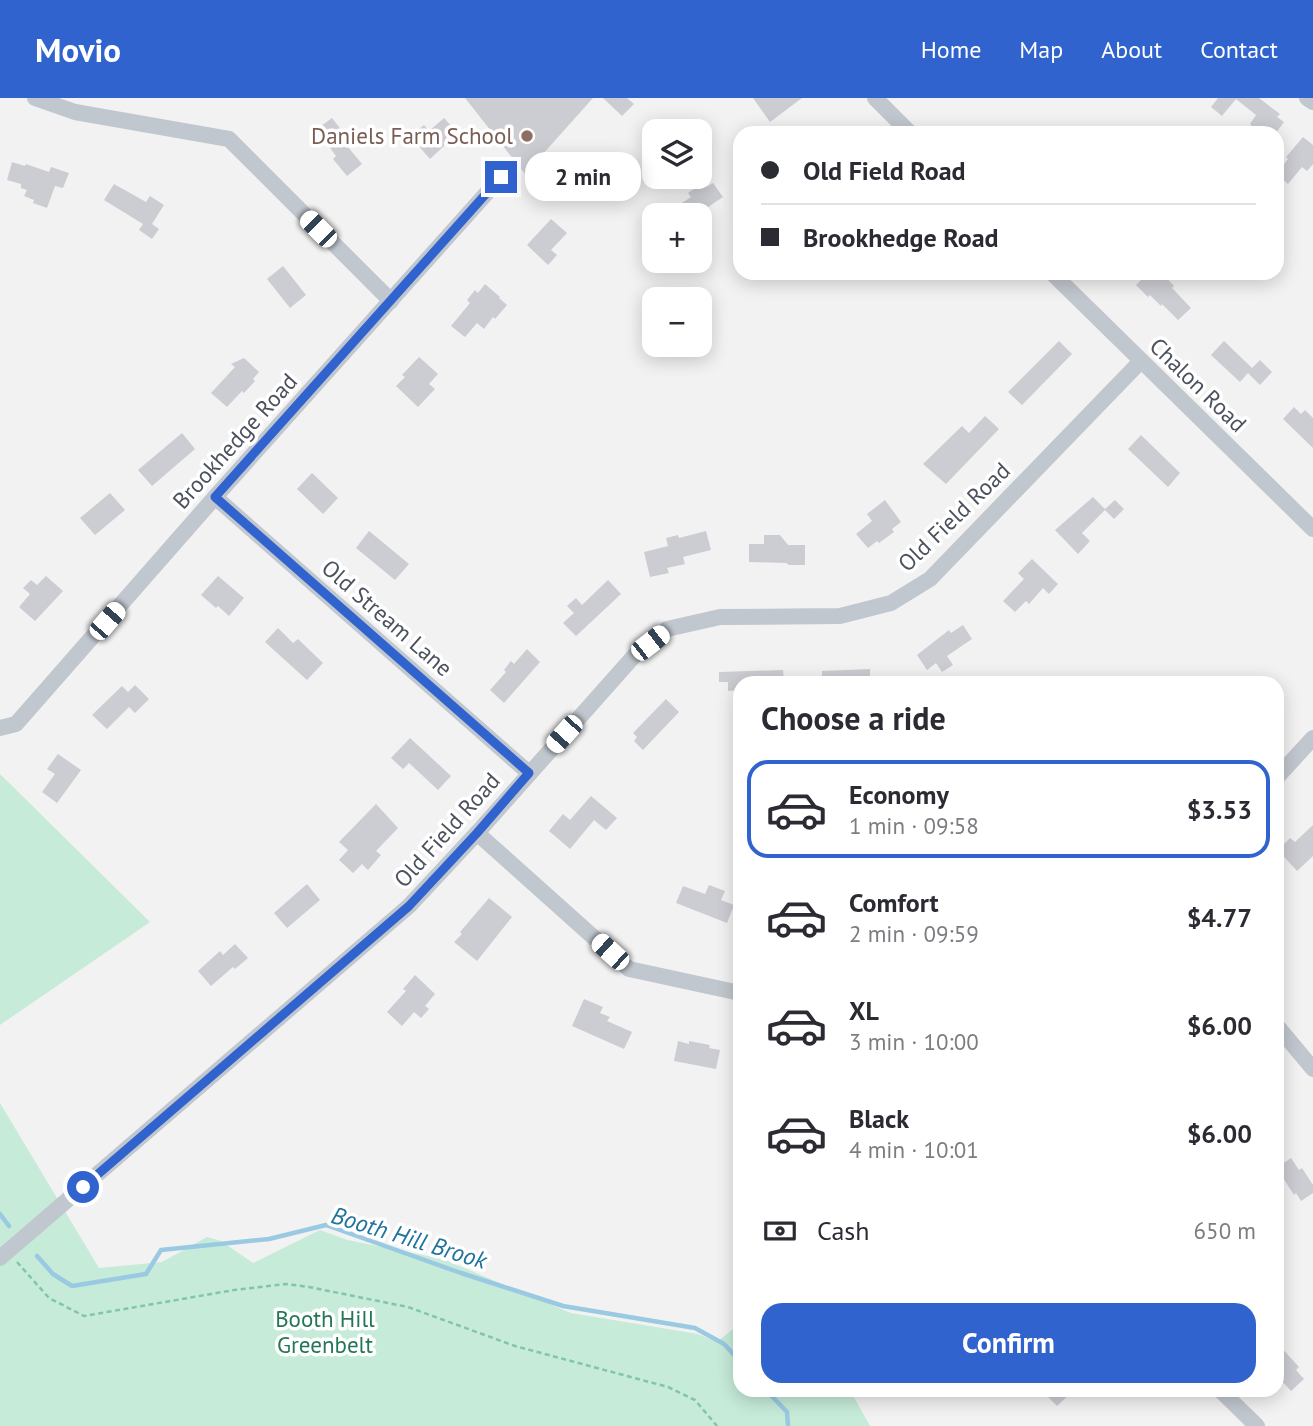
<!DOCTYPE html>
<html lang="en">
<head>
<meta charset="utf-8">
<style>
  :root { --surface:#fff; --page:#f7f7f7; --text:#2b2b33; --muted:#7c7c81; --line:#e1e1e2; --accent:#3163cf }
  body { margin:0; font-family:"PT Sans",sans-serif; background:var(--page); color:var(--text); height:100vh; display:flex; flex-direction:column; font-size:26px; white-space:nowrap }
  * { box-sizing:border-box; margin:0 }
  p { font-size:23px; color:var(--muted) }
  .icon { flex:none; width:38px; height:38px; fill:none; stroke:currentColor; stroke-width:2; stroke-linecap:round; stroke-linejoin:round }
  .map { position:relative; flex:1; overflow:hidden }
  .side { position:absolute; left:733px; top:578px; width:551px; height:721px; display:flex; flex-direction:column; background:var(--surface); border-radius:21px; box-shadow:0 4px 18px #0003 }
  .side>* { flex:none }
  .banner { position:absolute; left:733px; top:28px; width:551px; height:154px; border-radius:21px; box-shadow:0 4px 18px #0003; display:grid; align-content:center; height:154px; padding:0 28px; background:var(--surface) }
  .tools { position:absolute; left:642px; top:21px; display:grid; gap:14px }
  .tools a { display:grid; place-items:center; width:70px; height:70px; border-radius:14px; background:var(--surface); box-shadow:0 4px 18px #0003; font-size:35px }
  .end { position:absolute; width:32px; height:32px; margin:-16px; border:9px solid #3163cf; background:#fff; box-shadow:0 0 0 4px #fff }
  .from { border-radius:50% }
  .bubble { position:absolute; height:49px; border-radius:21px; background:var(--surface); box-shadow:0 4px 18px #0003; font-size:23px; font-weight:800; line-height:49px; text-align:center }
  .car { position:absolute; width:21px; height:42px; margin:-21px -10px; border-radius:9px; box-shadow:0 0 5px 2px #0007; background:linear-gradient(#fff 24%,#345 0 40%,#fff 0 76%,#345 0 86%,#fff 0) }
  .banner b { display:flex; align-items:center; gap:24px; height:66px; font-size:26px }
  .banner b+b { border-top:2px solid var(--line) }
  .banner i { width:18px; height:18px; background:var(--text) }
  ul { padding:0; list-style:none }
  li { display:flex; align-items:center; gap:21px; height:98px; margin:0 14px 10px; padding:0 14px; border:4px solid transparent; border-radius:21px }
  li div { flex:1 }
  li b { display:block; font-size:26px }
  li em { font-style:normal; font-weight:800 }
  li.on { border-color:var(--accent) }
  li>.icon { width:63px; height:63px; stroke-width:1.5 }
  h2 { padding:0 28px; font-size:32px; line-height:84px }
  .pay { display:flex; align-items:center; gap:18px; height:77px; padding:0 28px; font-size:26px }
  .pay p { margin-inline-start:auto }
  .action { display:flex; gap:14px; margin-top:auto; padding:14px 28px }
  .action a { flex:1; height:80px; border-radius:21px; background:var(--accent); color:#fff; font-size:28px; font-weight:800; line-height:80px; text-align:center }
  header { display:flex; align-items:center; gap:42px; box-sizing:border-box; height:98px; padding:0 35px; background:var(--accent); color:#fff }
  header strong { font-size:33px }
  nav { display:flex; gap:38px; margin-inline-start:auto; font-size:24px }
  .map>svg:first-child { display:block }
  .green { fill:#c6ebd9 }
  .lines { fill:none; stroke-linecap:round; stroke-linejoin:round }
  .stream { stroke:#99cae2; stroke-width:4.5 }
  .building { fill:#cccdd3 }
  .path { stroke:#82c5ac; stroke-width:2.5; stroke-dasharray:5 3.5; stroke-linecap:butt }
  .minor { stroke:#c1c7ce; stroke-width:16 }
  .route { stroke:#3163cf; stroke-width:9 }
  .education-dot { fill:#8d6e63; stroke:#fff; stroke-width:2.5 }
  .labels { text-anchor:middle; stroke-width:7; stroke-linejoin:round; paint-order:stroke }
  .education-label { font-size:23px; fill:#785e54; stroke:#fff; text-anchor:end }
  .street-label { font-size:23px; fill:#4b525d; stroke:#fff }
  .park-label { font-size:23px; fill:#247657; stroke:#fff }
  .water-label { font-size:24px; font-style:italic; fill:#1f739c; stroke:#fff }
</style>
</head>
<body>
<header>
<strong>Movio</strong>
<nav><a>Home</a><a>Map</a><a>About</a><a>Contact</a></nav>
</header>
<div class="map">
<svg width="1313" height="1328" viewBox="0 0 1313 1328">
  <rect width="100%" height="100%" fill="#f3f2f2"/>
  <g class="green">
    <polygon points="0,676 150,824 0,927"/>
    <polygon points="0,1005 99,1170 162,1164 207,1139 221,1143 253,1165 320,1132 347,1142 443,1161 571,1215 698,1236 717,1244 740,1225 740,1292 850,1292 870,1328 0,1328"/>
  </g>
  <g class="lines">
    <g class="stream">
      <polyline points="0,1116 9,1128"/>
      <polyline points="37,1158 53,1176 72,1188 146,1176 161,1152 269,1141 326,1127 461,1175 563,1208 695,1230 724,1246 740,1263"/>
      <polyline points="766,1292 787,1314 788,1328"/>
    </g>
  </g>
  <g class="building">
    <polygon points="465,0 593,0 525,76"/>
    <polygon points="603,0 627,0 634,6 622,18"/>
    <polygon points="753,0 802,0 770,24"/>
    <polygon points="1218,0 1259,0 1280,16 1277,19 1284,24 1276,35 1246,35 1252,28 1250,26 1256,17 1236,1 1222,18 1211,9"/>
    <polygon points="332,20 343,34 338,37 362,66 347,78 333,61 336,58 330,50 331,49 317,31"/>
    <polygon points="444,20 458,35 430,61 416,45 421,41 415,35 424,27 429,33"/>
    <polygon points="1303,39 1313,47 1313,66 1307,73 1302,69 1288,86 1278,77 1278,74 1288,61 1286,59"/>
    <polygon points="12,64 25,68 26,66 49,74 51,69 69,75 63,90 55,88 47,110 33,105 34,102 24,98 27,92 21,90 21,86 7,82"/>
    <polygon points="704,84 707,89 713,85 723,99 696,117 664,117 691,99 688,95"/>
    <polygon points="114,86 146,104 150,98 164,107 152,126 159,131 152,141 139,132 143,126 104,102"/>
    <polygon points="551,121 567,135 551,152 557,157 548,167 527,147"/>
    <polygon points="283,168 306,197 290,210 267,181"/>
    <polygon points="1148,175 1162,175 1174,188 1172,190 1191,210 1178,222 1162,206 1161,208 1150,197 1148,199 1136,187"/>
    <polygon points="485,186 500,199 499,200 507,207 495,221 493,219 484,231 477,225 465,239 451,228 470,205 467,202 475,192 478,195"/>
    <polygon points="1059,243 1072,256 1022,307 1008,294"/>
    <polygon points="1224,243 1252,270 1260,262 1272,274 1260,287 1248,275 1240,284 1211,257"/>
    <polygon points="419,259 438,276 429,286 435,291 418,309 396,288 405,279 402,277"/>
    <polygon points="244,260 259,274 253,281 255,283 244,295 242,293 227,309 211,295 235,269 231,266"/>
    <polygon points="1294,309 1301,316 1305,312 1313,320 1313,350 1283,321"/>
    <polygon points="985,318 999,331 946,386 923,366 962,328 969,335"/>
    <polygon points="182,335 195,351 152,388 138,372"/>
    <polygon points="1141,337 1180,375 1168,389 1128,351"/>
    <polygon points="312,375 338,400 323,416 297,391"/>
    <polygon points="110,395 125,412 95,437 80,420"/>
    <polygon points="1093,399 1105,411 1115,402 1124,411 1114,421 1105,412 1082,435 1090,443 1078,456 1055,432"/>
    <polygon points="885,402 901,424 892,431 894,434 879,445 877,443 868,450 856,436 872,423 867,416"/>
    <polygon points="369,433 409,466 395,482 356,450"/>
    <polygon points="706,433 711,452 683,459 685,466 667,470 669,475 650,479 644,454 668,448 666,440 678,437 679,440"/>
    <polygon points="764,437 780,437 788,447 805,447 805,467 789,467 786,465 749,464 749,446 764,446"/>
    <polygon points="1032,461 1058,486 1049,496 1043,490 1029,506 1026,503 1015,514 1003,503 1024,481 1018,475"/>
    <polygon points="46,478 63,493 35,523 19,509 30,496 23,490 31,482 37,487"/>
    <polygon points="218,478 244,500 229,518 218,508 216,510 201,497"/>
    <polygon points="608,482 621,496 576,538 563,525 574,515 567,508 576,500 582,507"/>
    <polygon points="963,527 972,541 947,558 953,567 942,574 936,565 927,572 917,557 949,532 951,535"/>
    <polygon points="278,530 293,545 298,541 323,565 307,582 265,544"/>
    <polygon points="527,551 540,564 504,605 490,592 506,574 504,572 511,563 514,566"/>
    <polygon points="870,571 870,584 822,584 822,573"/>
    <polygon points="783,572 784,584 740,584 740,592 728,593 728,584 719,584 719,574"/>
    <polygon points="135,587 149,601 135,615 129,609 107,631 92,617 122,588 128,594"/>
    <polygon points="666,601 679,614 643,652 634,643 637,639 633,635"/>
    <polygon points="410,640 451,678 438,692 409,665 403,671 391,660"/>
    <polygon points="58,656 81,672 57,705 42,694 55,676 47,671"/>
    <polygon points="591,698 617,720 606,732 594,722 570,751 549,733 563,716 570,722"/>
    <polygon points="376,706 398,730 376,753 381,757 368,772 362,766 353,775 339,762 348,752 339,744"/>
    <polygon points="1313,727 1313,758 1297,773 1278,752 1290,740 1295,744"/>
    <polygon points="307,786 320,802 287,830 274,815"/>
    <polygon points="709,787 725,793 721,802 734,807 727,825 676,805 683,788 705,796"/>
    <polygon points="489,800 512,819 477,863 454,844 462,836 460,834"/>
    <polygon points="235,846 248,860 235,871 233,869 211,888 198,873 220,853 223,857"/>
    <polygon points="415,877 435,896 425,908 429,911 421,920 414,914 402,928 387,914 406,893 403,891"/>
    <polygon points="584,901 603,909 600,915 610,919 607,923 632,934 624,951 572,928"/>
    <polygon points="678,943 689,946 689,943 710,947 709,950 720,952 716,971 674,963"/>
    <polygon points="1291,1060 1299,1072 1302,1070 1313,1087 1313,1095 1301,1103 1296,1095 1294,1097 1278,1072 1278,1069"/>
    <polygon points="1278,1246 1299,1269 1296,1272 1304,1281 1291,1293 1278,1279"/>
    <polygon points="1041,1292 1074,1292 1057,1308"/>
  </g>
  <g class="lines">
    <polyline class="path" points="17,1164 49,1200 84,1218 234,1192 286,1186 309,1189 408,1209 515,1248 668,1289 695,1302 717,1328"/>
    <g class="minor">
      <polyline points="35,0 75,14 229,41 391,203"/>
      <polyline points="875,0 910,35"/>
      <polyline points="1307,0 1313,4"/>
      <polyline points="1052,175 1313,431"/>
      <polyline points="215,399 529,675"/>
      <polyline points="0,630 16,626 215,399 501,79"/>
      <polyline points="1278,678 1313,640"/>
      <polyline points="477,735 629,871 740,895"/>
      <polyline points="1278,929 1313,971"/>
      <polyline points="0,1160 409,808 477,735 634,558 667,531 720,519 840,518 891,505 930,481 1141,263"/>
      <polyline points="1220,1292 1257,1328"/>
    </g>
  </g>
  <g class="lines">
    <polyline class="route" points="83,1089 409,808 477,735 529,675 215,399 501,79"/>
  </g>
  <circle class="education-dot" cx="527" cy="38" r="7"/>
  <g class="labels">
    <g class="education-label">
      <text x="513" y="46">Daniels Farm School</text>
    </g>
    <g class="street-label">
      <text transform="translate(1198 287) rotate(44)" y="8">Chalon Road</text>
      <text transform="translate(235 343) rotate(-48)" y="8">Brookhedge Road</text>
      <text transform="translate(954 419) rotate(-44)" y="8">Old Field Road</text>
      <text transform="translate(387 520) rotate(41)" y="8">Old Stream Lane</text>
      <text transform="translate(447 732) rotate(-48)" y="8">Old Field Road</text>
    </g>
    <g class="park-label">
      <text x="325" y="1229">Booth Hill<tspan x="325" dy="26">Greenbelt</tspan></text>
    </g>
    <g class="water-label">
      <text transform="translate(409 1140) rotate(17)" y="8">Booth Hill Brook</text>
    </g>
  </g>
</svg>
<div class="tools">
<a><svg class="icon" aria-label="layers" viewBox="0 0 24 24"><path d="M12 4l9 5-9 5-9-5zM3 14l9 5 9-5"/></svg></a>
<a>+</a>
<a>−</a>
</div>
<i class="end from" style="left:83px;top:1089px"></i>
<i class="end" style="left:501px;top:79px"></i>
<div class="bubble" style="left:525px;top:54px;width:116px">2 min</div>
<i class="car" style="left:318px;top:131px;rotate:315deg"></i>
<i class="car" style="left:107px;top:523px;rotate:41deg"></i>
<i class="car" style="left:650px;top:545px;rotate:52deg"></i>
<i class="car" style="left:564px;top:636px;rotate:222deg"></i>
<i class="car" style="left:610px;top:854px;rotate:312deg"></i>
<div class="banner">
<b><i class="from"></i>Old Field Road</b>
<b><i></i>Brookhedge Road</b>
</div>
<section class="side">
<h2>Choose a ride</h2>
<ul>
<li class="on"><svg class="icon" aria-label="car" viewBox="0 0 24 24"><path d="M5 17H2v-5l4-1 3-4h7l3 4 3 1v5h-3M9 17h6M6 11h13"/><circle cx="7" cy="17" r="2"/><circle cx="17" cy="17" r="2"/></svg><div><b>Economy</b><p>1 min · 09:58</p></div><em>$3.53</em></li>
<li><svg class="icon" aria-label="car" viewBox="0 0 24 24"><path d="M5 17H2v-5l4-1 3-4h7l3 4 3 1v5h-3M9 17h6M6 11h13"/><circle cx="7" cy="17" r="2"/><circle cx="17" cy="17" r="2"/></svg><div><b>Comfort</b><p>2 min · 09:59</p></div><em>$4.77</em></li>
<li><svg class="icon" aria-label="car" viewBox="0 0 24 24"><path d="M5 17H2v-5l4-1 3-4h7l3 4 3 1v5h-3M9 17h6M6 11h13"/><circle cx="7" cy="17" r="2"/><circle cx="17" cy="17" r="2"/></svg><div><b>XL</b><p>3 min · 10:00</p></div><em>$6.00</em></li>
<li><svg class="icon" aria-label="car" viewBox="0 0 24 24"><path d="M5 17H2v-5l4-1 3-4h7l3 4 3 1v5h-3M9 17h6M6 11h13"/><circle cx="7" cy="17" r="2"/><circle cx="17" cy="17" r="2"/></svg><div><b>Black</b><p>4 min · 10:01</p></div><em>$6.00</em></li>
</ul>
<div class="pay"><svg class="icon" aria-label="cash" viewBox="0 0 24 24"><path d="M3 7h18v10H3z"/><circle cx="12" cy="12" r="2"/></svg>Cash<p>650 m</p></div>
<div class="action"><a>Confirm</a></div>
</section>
</div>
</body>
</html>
